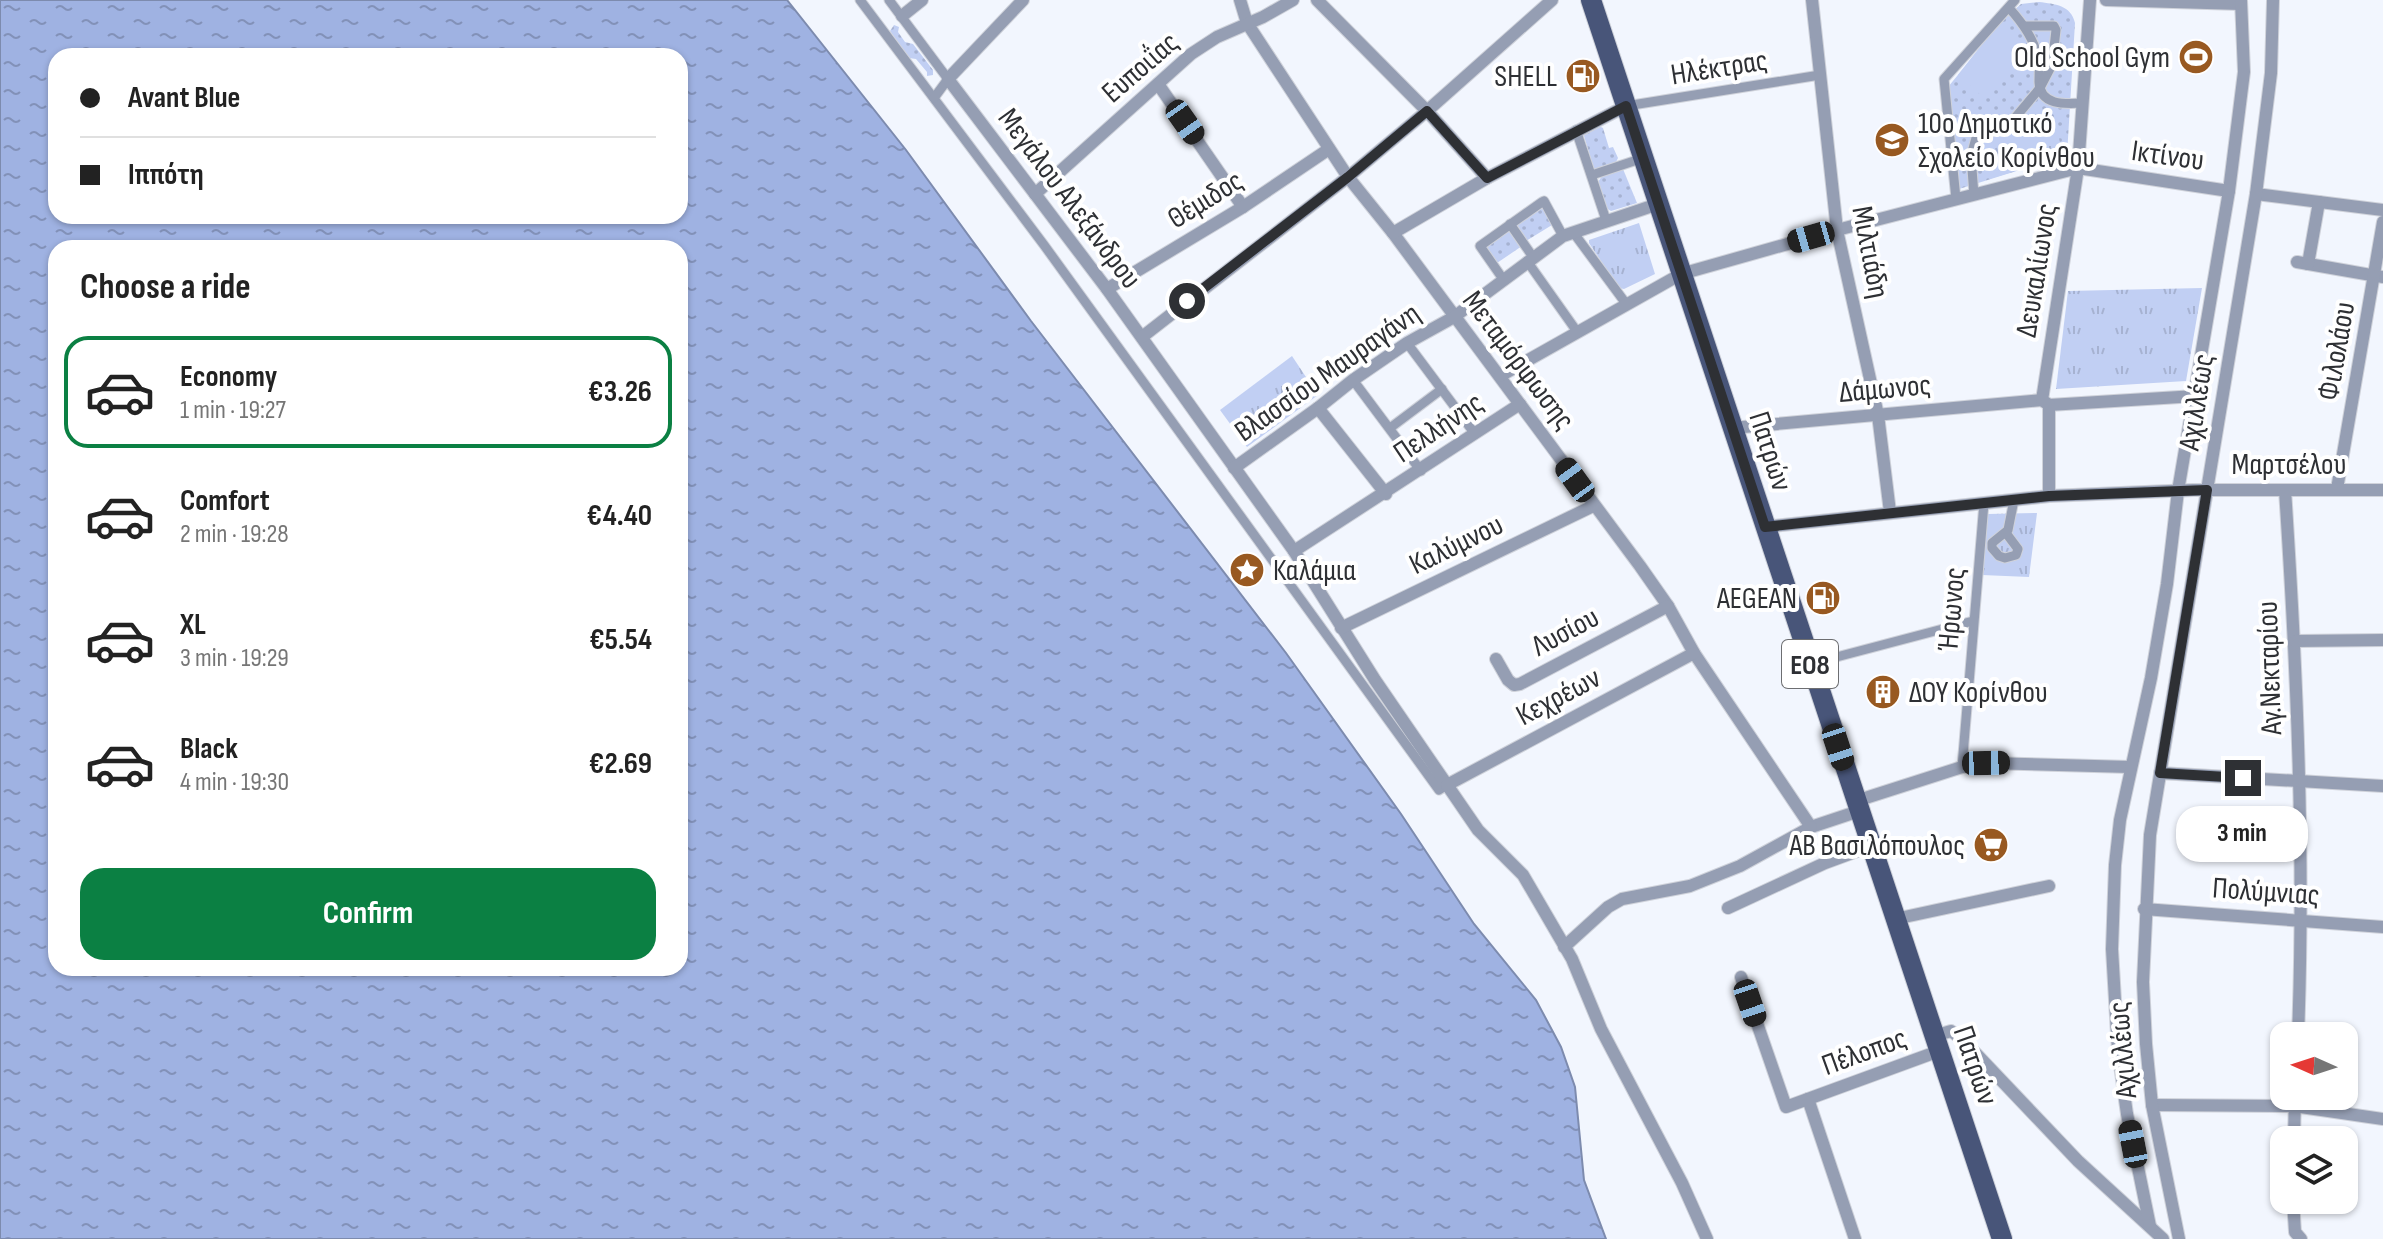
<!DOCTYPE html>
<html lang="en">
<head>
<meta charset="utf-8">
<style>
  :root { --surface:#fff; --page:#f2f2f2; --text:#222; --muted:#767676; --line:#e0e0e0; --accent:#0b8043 }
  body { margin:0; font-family:"Sofia Sans Condensed",sans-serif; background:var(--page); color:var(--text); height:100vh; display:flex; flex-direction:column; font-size:30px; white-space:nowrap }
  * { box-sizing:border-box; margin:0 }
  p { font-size:26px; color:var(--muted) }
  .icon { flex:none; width:44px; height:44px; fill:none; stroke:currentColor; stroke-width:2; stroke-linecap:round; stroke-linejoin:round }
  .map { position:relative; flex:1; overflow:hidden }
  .sheet { position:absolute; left:48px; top:240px; width:640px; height:736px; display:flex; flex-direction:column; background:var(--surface); border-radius:24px; box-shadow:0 2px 6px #0004 }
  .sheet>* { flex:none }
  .top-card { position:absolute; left:48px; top:48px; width:640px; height:176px; border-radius:24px; box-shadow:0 2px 6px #0004; display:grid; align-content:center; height:176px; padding:0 32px; background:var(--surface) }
  .needle { width:52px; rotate:273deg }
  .controls { position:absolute; left:2270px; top:1022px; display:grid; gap:16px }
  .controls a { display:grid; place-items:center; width:88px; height:88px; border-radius:16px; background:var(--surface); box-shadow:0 2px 6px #0004; font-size:40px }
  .end { position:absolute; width:36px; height:36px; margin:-18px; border:10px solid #2e3034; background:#fff; box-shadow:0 0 0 4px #fff }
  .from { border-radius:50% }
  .bubble { position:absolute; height:56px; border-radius:24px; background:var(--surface); box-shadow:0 2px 6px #0004; font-size:26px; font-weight:700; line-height:56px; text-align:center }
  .car { position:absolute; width:24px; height:48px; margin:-24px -12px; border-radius:10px; box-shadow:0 0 6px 2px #0007; background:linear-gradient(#222 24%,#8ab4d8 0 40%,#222 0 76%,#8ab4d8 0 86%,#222 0) }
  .top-card b { display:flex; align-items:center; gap:28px; height:76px; font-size:30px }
  .top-card b+b { border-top:2px solid var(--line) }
  .top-card i { width:20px; height:20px; background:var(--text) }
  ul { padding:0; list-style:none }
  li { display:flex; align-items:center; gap:24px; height:112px; margin:0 16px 12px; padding:0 16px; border:4px solid transparent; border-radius:24px }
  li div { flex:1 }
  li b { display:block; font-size:30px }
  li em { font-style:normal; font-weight:700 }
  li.on { border-color:var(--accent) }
  li>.icon { width:72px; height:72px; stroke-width:1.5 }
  h2 { padding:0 32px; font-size:36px; line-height:96px }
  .cta { display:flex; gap:16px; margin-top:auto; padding:16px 32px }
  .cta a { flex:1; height:92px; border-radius:24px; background:var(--accent); color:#fff; font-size:32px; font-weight:700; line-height:92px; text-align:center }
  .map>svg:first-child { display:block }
  .grass { fill:url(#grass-dots) }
  .park { fill:url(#park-tufts) }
  .pitch { fill:#c1cff3 }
  .water { fill:url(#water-ripples); stroke:#7d8bae; stroke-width:2; fill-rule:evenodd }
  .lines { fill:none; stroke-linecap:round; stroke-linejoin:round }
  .pedestrian-casing { stroke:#cfd2da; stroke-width:11 }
  .minor-casing { stroke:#cfd2da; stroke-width:14 }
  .primary-casing { stroke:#cfd2da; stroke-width:22 }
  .pedestrian { stroke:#959eb3; stroke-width:9 }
  .minor { stroke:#959eb3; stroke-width:12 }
  .primary { stroke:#485579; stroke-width:20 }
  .route { stroke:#2e3034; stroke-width:10 }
  .labels { text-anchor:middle; stroke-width:8; stroke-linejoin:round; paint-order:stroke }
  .shield { fill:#fff; stroke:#6d6e71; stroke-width:2 }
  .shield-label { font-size:28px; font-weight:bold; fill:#2e3034 }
  .poi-label { font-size:30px; fill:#2e3034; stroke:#fff; text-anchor:end }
  .street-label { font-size:30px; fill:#2e3034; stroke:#fff }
</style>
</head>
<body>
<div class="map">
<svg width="2383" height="1239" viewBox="0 0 2383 1239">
  <defs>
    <pattern id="grass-dots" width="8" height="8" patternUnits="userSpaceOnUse" patternTransform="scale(2)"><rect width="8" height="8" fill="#c1cff3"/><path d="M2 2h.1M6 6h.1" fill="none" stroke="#a6b2d1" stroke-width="1.8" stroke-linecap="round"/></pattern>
    <pattern id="park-tufts" width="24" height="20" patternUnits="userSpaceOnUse" patternTransform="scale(2)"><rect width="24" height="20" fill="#c1cff3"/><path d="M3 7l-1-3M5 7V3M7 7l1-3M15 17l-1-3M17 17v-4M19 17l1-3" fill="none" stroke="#a6b2d1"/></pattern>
    <pattern id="water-ripples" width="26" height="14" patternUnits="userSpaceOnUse" patternTransform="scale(2)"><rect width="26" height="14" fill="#9fb2e2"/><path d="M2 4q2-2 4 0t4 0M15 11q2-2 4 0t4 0" fill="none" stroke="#8291b8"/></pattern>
  </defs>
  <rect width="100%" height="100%" fill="#f2f6fe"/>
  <g class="grass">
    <path d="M2039,2c16,2 32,3 36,21l-8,132 -108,34 -11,-102 56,-68 17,-15z"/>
    <polygon points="894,25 899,27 898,32 905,42 913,44 933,70 933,75 927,76 927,72 916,59 909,58 890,31"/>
    <polygon points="1599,126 1603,128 1609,148 1613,147 1618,158 1615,164 1598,171 1594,169 1584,136 1585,132"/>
    <polygon points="1623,169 1637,203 1611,211 1606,208 1598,182 1602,176"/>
    <polygon points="1541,206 1546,209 1552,225 1526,241 1516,227 1518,222"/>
    <polygon points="1509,230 1522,246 1497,263 1486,248 1487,243"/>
  </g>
  <g class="park">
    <polygon points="2055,119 2063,157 1989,179 1980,141"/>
    <polygon points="1639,223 1655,274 1624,289 1619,288 1589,243 1589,240"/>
    <polygon points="2202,288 2186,381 2056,389 2068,291"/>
    <polygon points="1292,356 1318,395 1247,447 1220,410"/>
    <polygon points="2037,513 2029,577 1982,575 1988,514"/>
  </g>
  <polygon class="pitch" points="1997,25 2025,46 1985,99 1958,75"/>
  <path class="water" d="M0,0h787l119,150 125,171 255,332 115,161 73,110 62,76 25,47 14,40 9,93 22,59h-1606zM56,56h624v160h-624zM56,248h624v720h-624z"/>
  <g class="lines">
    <defs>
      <g id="pedestrian">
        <polyline points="860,0 1044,245 1439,790 1447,785"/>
        <polyline points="889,0 948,79 934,98"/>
        <path d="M2009,8c13,14 24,29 29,49 2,8 1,16 1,25 1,24 26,22 44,21"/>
        <polyline points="1626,106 1820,75"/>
        <polyline points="1576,130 1606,220"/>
        <polyline points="1592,175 1643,158"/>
        <polyline points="1974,195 1971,156 1976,138 2009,125 2040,88 2052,65 2056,30 2054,26 2024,26"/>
        <polyline points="1956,199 1944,79 2015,0"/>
        <polyline points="1510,224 1533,257"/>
        <polyline points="1573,232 1627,305"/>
        <polyline points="1527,261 1578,333"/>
        <polyline points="1503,279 1480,246 1542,202 1544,201 1563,236"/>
        <polyline points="1407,343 1475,434"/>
        <polyline points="1353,380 1421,471"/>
        <polyline points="1390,428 1442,389"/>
        <polyline points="2006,533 2018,549 2016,555 2005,558 1999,556 1992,548 1992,543 2008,530 2014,500"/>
        <polyline points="1810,664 1973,621"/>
        <polyline points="1962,767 1984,503"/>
      </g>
      <g id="minor">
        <polyline points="1023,0 948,79 1107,289 1294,551 1375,680 1478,830 1523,875 1572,959 1601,1029 1682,1183 1707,1239"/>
        <polyline points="1240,0 1247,23 1348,177 1393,233 1640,566 1668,606 1694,653 1811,827 1859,811"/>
        <polyline points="1317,0 1427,111 1487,178"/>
        <polyline points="1812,0 1837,230 1878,415 1890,512"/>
        <polyline points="2106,0 2241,4"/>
        <polyline points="902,16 922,0"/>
        <polyline points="1158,84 1243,207"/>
        <polyline points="1035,194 1191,54 1217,37 1263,17 1293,0"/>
        <polyline points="2256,194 2383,210"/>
        <polyline points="1393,233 1487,178 1626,106"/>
        <polyline points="2297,262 2383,277"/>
        <polyline points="2308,264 2319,202"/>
        <polyline points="1107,289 1243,207 1329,149"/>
        <polyline points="1142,337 1348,177 1427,111 1552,0"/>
        <polyline points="1500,376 1681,274 1837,230 2078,168 2229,191"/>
        <polyline points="2049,405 2196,396"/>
        <polyline points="1318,408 1386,494"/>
        <polyline points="1732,428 2042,400"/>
        <polyline points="1234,468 1318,408 1353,380 1407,343 1454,317 1563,236 1658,204"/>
        <polyline points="2337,489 2383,222"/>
        <path d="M2285,490c12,182 20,364 13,546"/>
        <polyline points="2049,496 2049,405 2042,400 2078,168 2090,0"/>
        <polyline points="1765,527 2049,496 2193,490 2383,490"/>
        <polyline points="1294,551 1520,404"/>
        <polyline points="1341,628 1593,506"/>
        <polyline points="2295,641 2383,640"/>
        <polyline points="1496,659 1508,680 1514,685 1520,684 1668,606"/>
        <polyline points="2160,773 2383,786"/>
        <polyline points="1447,785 1694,653"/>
        <polyline points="1856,801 1962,767 1986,763 2130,767"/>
        <polyline points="1728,908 1825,863 1871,846"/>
        <polyline points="2144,909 2383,927"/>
        <polyline points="1895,919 2049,886"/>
        <polyline points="1564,947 1608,907 1622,899 1690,886 1740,866 1811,827"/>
        <polyline points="1741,977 1786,1107 1939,1051"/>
        <polyline points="1934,1036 1951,1031 1963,1040 2078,1161 2163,1239"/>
        <polyline points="1808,1099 1855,1239"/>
        <polyline points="2152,1105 2294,1106 2383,1119"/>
        <polyline points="2294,1140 2295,1096"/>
        <polyline points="2293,1200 2295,1232 2301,1239"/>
        <polyline points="2150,1226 2127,1114 2118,1051 2112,949 2115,865 2120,820 2151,678 2167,584 2178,491 2229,191 2244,72 2241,0"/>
        <polyline points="2179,1239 2152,1105 2146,1044 2143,982 2150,835 2256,194 2271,73 2273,0"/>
      </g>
      <polyline id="primary" points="1591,0 2002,1239"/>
    </defs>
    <use href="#pedestrian" class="pedestrian-casing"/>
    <use href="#minor" class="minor-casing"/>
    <use href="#primary" class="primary-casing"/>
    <use href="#pedestrian" class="pedestrian"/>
    <use href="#minor" class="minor"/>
    <use href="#primary" class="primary"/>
  </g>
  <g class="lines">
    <polyline class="route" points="1187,301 1348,177 1427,111 1487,178 1626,106 1765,527 2049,496 2207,490 2160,773 2243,778"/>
  </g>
  <defs>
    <symbol id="stadium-disc" viewBox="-11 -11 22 22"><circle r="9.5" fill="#985921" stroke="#fff"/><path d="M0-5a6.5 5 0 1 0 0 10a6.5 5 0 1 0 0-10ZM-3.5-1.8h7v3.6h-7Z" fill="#fff"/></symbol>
    <symbol id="fuel-disc" viewBox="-11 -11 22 22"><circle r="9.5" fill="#985921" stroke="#fff"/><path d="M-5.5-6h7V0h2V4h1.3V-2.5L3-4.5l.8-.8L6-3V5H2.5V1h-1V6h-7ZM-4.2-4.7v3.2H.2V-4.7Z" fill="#fff"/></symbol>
    <symbol id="school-disc" viewBox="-11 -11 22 22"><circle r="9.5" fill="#985921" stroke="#fff"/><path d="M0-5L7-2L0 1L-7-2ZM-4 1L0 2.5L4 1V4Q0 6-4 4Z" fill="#fff"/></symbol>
    <symbol id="sight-disc" viewBox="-11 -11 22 22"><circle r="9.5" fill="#985921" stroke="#fff"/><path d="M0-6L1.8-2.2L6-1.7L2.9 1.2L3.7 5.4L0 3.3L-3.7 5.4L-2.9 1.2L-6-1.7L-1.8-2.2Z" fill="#fff"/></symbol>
    <symbol id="building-disc" viewBox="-11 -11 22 22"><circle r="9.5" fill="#985921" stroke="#fff"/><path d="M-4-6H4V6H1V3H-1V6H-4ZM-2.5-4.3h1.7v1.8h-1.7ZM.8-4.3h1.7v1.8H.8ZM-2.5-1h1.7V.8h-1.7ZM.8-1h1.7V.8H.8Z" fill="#fff"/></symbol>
    <symbol id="supermarket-disc" viewBox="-11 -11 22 22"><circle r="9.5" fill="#985921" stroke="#fff"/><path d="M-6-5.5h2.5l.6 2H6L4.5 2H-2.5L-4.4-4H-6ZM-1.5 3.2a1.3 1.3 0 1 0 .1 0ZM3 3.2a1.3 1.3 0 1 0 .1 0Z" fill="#fff"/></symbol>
  </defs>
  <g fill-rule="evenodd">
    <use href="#stadium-disc" x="2176" y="37" width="40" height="40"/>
    <use href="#fuel-disc" x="1563" y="56" width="40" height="40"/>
    <use href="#school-disc" x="1872" y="120" width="40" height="40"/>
    <use href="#sight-disc" x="1227" y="550" width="40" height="40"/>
    <use href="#fuel-disc" x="1803" y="578" width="40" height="40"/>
    <use href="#building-disc" x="1863" y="672" width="40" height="40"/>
    <use href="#supermarket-disc" x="1971" y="825" width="40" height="40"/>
  </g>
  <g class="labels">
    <rect class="shield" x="1782" y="640" width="56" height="48" rx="6"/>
    <g class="shield-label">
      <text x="1810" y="674">ΕΟ8</text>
    </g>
    <g class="poi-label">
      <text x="2170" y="67">Old School Gym</text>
      <text x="1557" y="86">SHELL</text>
      <text x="1918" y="133" text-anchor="start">10ο Δημοτικό<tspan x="1918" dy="34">Σχολείο Κορίνθου</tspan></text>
      <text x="1273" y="580" text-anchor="start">Καλάμια</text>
      <text x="1797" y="608">AEGEAN</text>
      <text x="1909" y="702" text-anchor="start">ΔΟΥ Κορίνθου</text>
      <text x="1965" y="855">ΑΒ Βασιλόπουλος</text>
    </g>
    <g class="street-label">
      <text transform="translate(1140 67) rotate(-41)" y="10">Ευποιΐας</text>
      <text transform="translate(1719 67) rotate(-9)" y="10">Ηλέκτρας</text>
      <text transform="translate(2168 155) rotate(8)" y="10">Ικτίνου</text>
      <text transform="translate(1070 198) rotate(53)" y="10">Μεγάλου Αλεξάνδρου</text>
      <text transform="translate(1205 199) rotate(-32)" y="10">Θέμιδος</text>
      <text transform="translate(1871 252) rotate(79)" y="10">Μιλτιάδη</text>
      <text transform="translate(2036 270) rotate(-81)" y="10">Δευκαλίωνος</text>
      <text transform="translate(2336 351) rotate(-80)" y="10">Φιλολάου</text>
      <text transform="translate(1519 360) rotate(53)" y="10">Μεταμόρφωσης</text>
      <text transform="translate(1327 372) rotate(-35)" y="10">Βλασσίου Μαυραγάνη</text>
      <text transform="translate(1885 388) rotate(-5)" y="10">Δάμωνος</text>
      <text transform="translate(2196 402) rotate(-81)" y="10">Αχιλλέως</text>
      <text transform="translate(1438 427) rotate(-34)" y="10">Πελλήνης</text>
      <text transform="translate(1771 451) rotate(72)" y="10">Πατρών</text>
      <text x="2289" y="474">Μαρτσέλου</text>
      <text transform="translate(1456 544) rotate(-26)" y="10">Καλύμνου</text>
      <text transform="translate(1951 609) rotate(-85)" y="10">Ήρωνος</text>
      <text transform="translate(1565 631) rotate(-28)" y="10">Λυσίου</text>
      <text transform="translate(2269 668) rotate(-92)" y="10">Αγ.Νεκταρίου</text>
      <text transform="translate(1558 696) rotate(-28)" y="10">Κεχρέων</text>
      <text transform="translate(2266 891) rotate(4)" y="10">Πολύμνιας</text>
      <text transform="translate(2122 1050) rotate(-95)" y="10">Αχιλλέως</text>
      <text transform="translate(1864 1051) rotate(-20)" y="10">Πέλοπος</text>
      <text transform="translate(1976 1065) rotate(71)" y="10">Πατρών</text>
    </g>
  </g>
</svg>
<div class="controls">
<a><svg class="needle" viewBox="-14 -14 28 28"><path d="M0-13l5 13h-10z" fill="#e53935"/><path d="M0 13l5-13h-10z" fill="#767676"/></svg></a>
<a><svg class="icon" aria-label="layers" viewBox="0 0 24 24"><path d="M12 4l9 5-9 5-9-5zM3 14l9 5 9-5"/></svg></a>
</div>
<i class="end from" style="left:1187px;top:301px"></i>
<i class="end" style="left:2243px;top:778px"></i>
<div class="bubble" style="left:2176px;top:806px;width:132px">3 min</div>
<i class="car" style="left:1185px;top:122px;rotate:145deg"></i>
<i class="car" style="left:1811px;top:237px;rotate:254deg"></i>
<i class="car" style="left:1575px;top:480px;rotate:324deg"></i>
<i class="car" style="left:1838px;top:747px;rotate:162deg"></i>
<i class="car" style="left:1986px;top:763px;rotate:89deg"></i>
<i class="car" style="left:1750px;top:1003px;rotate:161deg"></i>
<i class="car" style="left:2133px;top:1144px;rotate:349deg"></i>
<div class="top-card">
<b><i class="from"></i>Avant Blue</b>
<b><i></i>Ιππότη</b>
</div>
<section class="sheet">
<h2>Choose a ride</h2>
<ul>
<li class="on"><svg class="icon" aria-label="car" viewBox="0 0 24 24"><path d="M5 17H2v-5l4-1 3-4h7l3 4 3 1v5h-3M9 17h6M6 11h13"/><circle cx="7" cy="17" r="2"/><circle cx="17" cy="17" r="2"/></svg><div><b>Economy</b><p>1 min · 19:27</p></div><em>€3.26</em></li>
<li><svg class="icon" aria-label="car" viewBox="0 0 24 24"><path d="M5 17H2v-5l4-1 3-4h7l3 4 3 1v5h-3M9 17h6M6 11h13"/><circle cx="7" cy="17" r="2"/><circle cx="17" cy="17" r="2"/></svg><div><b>Comfort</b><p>2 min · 19:28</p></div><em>€4.40</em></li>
<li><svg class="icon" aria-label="car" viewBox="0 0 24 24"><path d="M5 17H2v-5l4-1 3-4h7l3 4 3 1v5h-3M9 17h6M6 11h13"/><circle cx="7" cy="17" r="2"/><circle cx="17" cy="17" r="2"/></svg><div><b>XL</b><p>3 min · 19:29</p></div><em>€5.54</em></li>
<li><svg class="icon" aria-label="car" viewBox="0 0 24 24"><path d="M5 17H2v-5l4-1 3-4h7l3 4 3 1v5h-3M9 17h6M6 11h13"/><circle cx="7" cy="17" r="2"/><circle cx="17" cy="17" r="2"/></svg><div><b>Black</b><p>4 min · 19:30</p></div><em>€2.69</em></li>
</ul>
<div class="cta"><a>Confirm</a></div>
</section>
</div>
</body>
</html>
